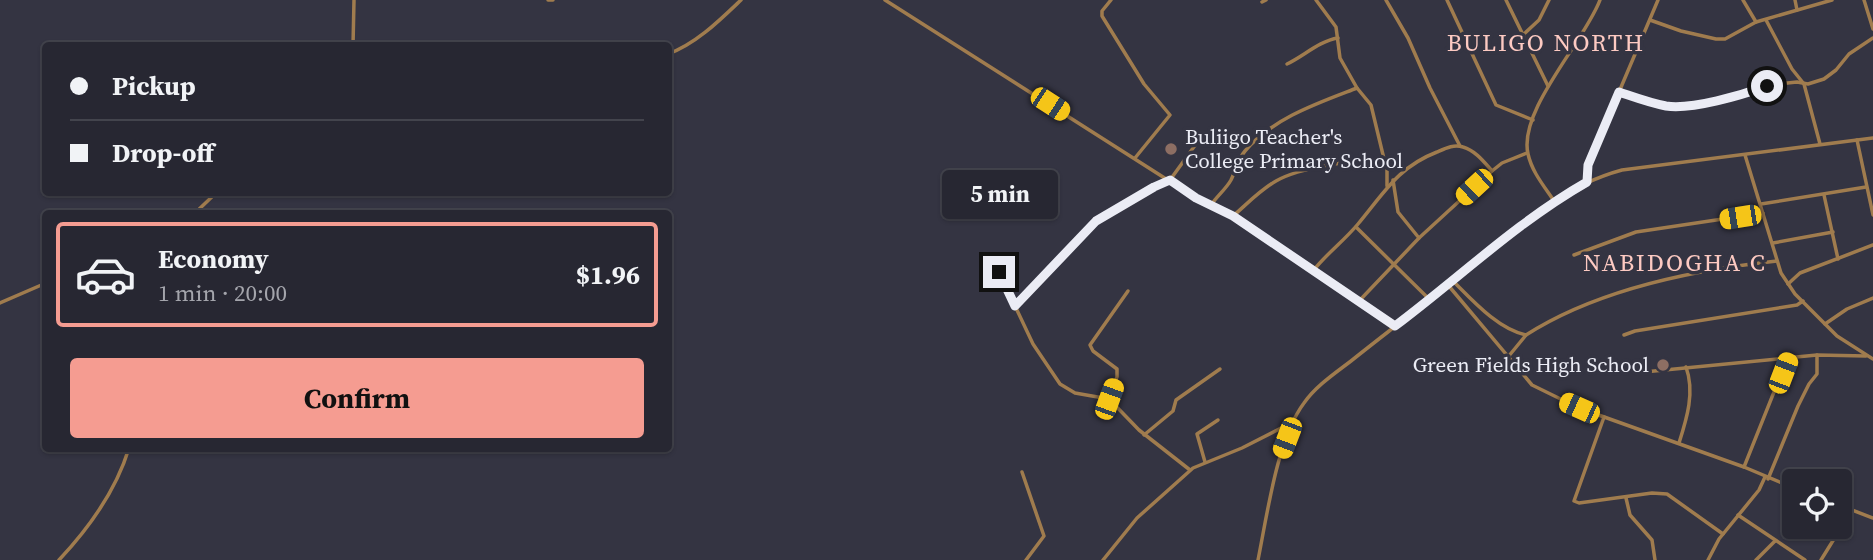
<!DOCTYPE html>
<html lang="en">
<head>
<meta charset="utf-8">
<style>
  :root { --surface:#272732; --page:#2f2f3a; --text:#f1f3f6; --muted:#a4a5ac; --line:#43444d; --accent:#f59c91 }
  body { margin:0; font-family:"Source Serif 4",serif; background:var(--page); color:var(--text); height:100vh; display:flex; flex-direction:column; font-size:26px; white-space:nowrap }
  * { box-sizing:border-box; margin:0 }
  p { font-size:23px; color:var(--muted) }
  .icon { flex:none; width:38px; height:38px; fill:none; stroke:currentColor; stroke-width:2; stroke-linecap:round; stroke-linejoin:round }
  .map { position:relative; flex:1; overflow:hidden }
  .drawer { position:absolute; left:42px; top:210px; width:630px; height:242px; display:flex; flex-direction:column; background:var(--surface); border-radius:7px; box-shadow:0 2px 5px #0004,0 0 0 2px var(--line) }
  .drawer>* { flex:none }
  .guide { position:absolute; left:42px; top:42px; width:630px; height:154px; border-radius:7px; box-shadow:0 2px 5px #0004,0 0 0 2px var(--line); display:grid; align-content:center; height:154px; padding:0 28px; background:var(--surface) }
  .fabs { position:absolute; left:1782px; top:469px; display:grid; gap:14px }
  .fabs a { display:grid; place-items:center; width:70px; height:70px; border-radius:7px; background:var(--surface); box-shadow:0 2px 5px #0004,0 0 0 2px var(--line); font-size:35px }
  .end { position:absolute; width:32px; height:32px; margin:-16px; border:9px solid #ebecf5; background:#111; box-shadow:0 0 0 4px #111 }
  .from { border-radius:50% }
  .bubble { position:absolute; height:49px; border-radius:7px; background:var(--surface); box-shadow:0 2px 5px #0004,0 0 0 2px var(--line); font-size:23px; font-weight:700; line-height:49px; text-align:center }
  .car { position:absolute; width:21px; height:42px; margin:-21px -10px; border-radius:9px; box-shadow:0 0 5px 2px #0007; background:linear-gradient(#f5c518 24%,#345 0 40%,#f5c518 0 76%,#345 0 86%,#f5c518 0) }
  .guide b { display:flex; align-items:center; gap:24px; height:66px; font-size:26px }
  .guide b+b { border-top:2px solid var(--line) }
  .guide i { width:18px; height:18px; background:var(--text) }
  ul { padding:12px 0 0; list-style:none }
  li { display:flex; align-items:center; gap:21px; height:105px; margin:0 14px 10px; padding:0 14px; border:4px solid transparent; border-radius:7px }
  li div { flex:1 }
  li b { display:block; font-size:26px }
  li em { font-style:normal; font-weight:700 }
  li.active { border-color:var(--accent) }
  li>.icon { width:63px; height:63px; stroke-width:1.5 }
  .primary-button { display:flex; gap:14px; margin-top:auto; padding:14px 28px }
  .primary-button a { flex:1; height:80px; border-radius:7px; background:var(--accent); color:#111; font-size:28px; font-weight:700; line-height:80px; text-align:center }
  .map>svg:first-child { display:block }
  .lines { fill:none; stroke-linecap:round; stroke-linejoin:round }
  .minor { stroke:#a07c4e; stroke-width:3.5 }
  .route { stroke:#ebecf5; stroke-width:9 }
  .education-dot { fill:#8d6e63; stroke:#343442; stroke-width:2.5 }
  .labels { text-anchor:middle; stroke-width:7; stroke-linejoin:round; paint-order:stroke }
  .poi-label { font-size:21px; fill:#ebecf5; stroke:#343442; text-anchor:start }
  .quarter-label { font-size:24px; letter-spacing:2px; fill:#fdcac2; stroke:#343442 }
</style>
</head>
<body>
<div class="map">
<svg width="1873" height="560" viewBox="0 0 1873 560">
  <rect width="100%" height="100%" fill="#343442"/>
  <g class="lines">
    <g class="minor">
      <polyline points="548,0 553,0"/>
      <polyline points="885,0 1196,198 1233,216 1395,326"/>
      <polyline points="1111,0 1102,11 1102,16 1144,84 1170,115 1135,158"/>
      <polyline points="1316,0 1336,27 1340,58 1357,88"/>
      <polyline points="1386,0 1408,38 1430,88 1460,146"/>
      <polyline points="1447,0 1496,105 1533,120"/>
      <polyline points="1506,0 1548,86"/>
      <polyline points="1743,0 1756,22"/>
      <polyline points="1795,0 1797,10"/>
      <polyline points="1864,0 1873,29"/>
      <polyline points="1262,2 1266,0"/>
      <polyline points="1650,20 1681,31 1716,39 1725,39 1756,22 1832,0"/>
      <polyline points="1766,20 1792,69 1804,84 1820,144"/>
      <polyline points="1524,34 1539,20 1549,0"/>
      <polyline points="353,46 354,0"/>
      <path d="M668,54c28,-10 52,-34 73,-54"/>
      <path d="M1287,64c17,-8 32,-23 51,-26"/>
      <polyline points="1619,91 1667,106 1685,107 1777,84 1797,82 1808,84 1824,79 1836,70 1849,54 1873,38"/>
      <polyline points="1857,140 1873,215"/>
      <polyline points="1745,155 1781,273 1795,294 1837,336 1873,359"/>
      <polyline points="1587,182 1588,165 1658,0"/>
      <polyline points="1824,195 1838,259"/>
      <path d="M1554,201c-10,-15 -22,-29 -26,-47 -10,-44 57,-113 72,-154"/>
      <polyline points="1761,204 1866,187"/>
      <path d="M1211,205c6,-9 15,-16 20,-25 5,-10 7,-21 14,-29 28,-33 73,-48 112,-63l14,17 13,54"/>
      <polyline points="194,214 217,192"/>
      <path d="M1233,216c14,-12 27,-26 43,-35 24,-14 80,-21 108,-22l3,11v16"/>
      <polyline points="1356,227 1430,300"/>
      <polyline points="1419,238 1492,171"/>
      <polyline points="1773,243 1833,232"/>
      <polyline points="991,255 1033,344 1060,384 1075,393 1109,399 1139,430 1190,470"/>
      <polyline points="1574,255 1636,232 1763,213"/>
      <path d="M1313,271c13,-17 31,-30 45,-47 26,-31 40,-57 79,-72 9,-4 17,-8 26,-5 13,4 21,15 29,24l10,-8 25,-10"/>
      <path d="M1453,281c20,20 45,48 73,54 72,-46 167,-65 251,-74"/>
      <polyline points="1788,284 1800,273 1873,245"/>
      <polyline points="1448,285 1532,385 1579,408 1744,467 1794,488"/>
      <polyline points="1360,300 1419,238 1398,212 1393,180"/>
      <polyline points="0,303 46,283"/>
      <polyline points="1015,306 1096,221 1154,187 1170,180 1196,144"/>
      <polyline points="1825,324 1847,309 1873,298"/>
      <polyline points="1624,335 1635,331 1797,305 1803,301"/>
      <polyline points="1508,357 1526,335"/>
      <polyline points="1607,360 1644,372 1817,355 1866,356"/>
      <polyline points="1109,399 1117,377 1117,369 1093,351 1090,345 1128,291"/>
      <polyline points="1604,417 1574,501 1579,503 1652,493 1667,494 1723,534"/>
      <polyline points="1144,435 1173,411 1176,400 1220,369"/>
      <path d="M1679,443c8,-25 16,-51 7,-76"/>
      <polyline points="1205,462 1197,434 1218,420"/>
      <polyline points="1744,467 1788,357"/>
      <polyline points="1022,472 1044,536 1026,560"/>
      <polyline points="1768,479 1798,406 1809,384 1817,374 1817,355"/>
      <polyline points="1626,498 1630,515 1652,540 1655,560"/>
      <polyline points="1839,505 1873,518"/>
      <polyline points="1738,515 1805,560"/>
      <path d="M59,560c31,-33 57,-69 70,-112"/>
      <polyline points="1103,560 1137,518 1193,468 1242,448 1291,423"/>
      <path d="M1258,560c9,-44 19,-121 46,-157 12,-17 30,-29 47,-42 25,-20 50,-39 75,-59 63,-47 118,-111 196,-132l251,-32"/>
      <polyline points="1708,560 1719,539 1759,490 1765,477"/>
      <polyline points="1756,560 1775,541"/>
      <polyline points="1821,560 1852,510"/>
    </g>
  </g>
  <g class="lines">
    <path class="route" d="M999,272l16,34 81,-85 58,-34 16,-7 26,18 37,18 162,110c64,-48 122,-104 192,-144l1,-17 31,-73c15,5 31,11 47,14 26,4 76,-11 101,-20"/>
  </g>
  <g class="education-dot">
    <circle cx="1171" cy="149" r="7"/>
    <circle cx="1663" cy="365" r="7"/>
  </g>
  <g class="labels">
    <g class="poi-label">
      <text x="1185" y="144">Buliigo Teacher's<tspan x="1185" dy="24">College Primary School</tspan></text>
      <text x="1649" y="372" text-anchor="end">Green Fields High School</text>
    </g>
    <g class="quarter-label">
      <text x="1546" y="51">BULIGO NORTH</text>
      <text x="1675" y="271">NABIDOGHA C</text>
    </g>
  </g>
</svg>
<div class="fabs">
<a><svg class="icon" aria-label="locate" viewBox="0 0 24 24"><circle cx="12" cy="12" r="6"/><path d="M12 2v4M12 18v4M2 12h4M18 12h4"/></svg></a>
</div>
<i class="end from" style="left:1767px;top:86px"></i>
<i class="end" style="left:999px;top:272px"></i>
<div class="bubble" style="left:942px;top:170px;width:116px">5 min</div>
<i class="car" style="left:1050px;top:104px;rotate:123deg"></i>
<i class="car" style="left:1474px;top:187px;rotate:227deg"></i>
<i class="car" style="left:1740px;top:217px;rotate:261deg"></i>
<i class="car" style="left:1783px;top:373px;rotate:21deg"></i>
<i class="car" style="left:1109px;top:399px;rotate:20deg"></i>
<i class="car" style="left:1579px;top:408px;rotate:294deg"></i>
<i class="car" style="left:1287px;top:438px;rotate:201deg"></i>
<div class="guide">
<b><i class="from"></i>Pickup</b>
<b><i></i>Drop-off</b>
</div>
<section class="drawer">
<ul>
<li class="active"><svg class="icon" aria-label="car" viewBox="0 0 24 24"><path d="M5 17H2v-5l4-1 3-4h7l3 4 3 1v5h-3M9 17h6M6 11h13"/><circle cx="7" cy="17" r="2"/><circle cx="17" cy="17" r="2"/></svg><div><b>Economy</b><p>1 min · 20:00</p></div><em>$1.96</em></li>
</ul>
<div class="primary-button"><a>Confirm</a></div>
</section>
</div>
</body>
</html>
